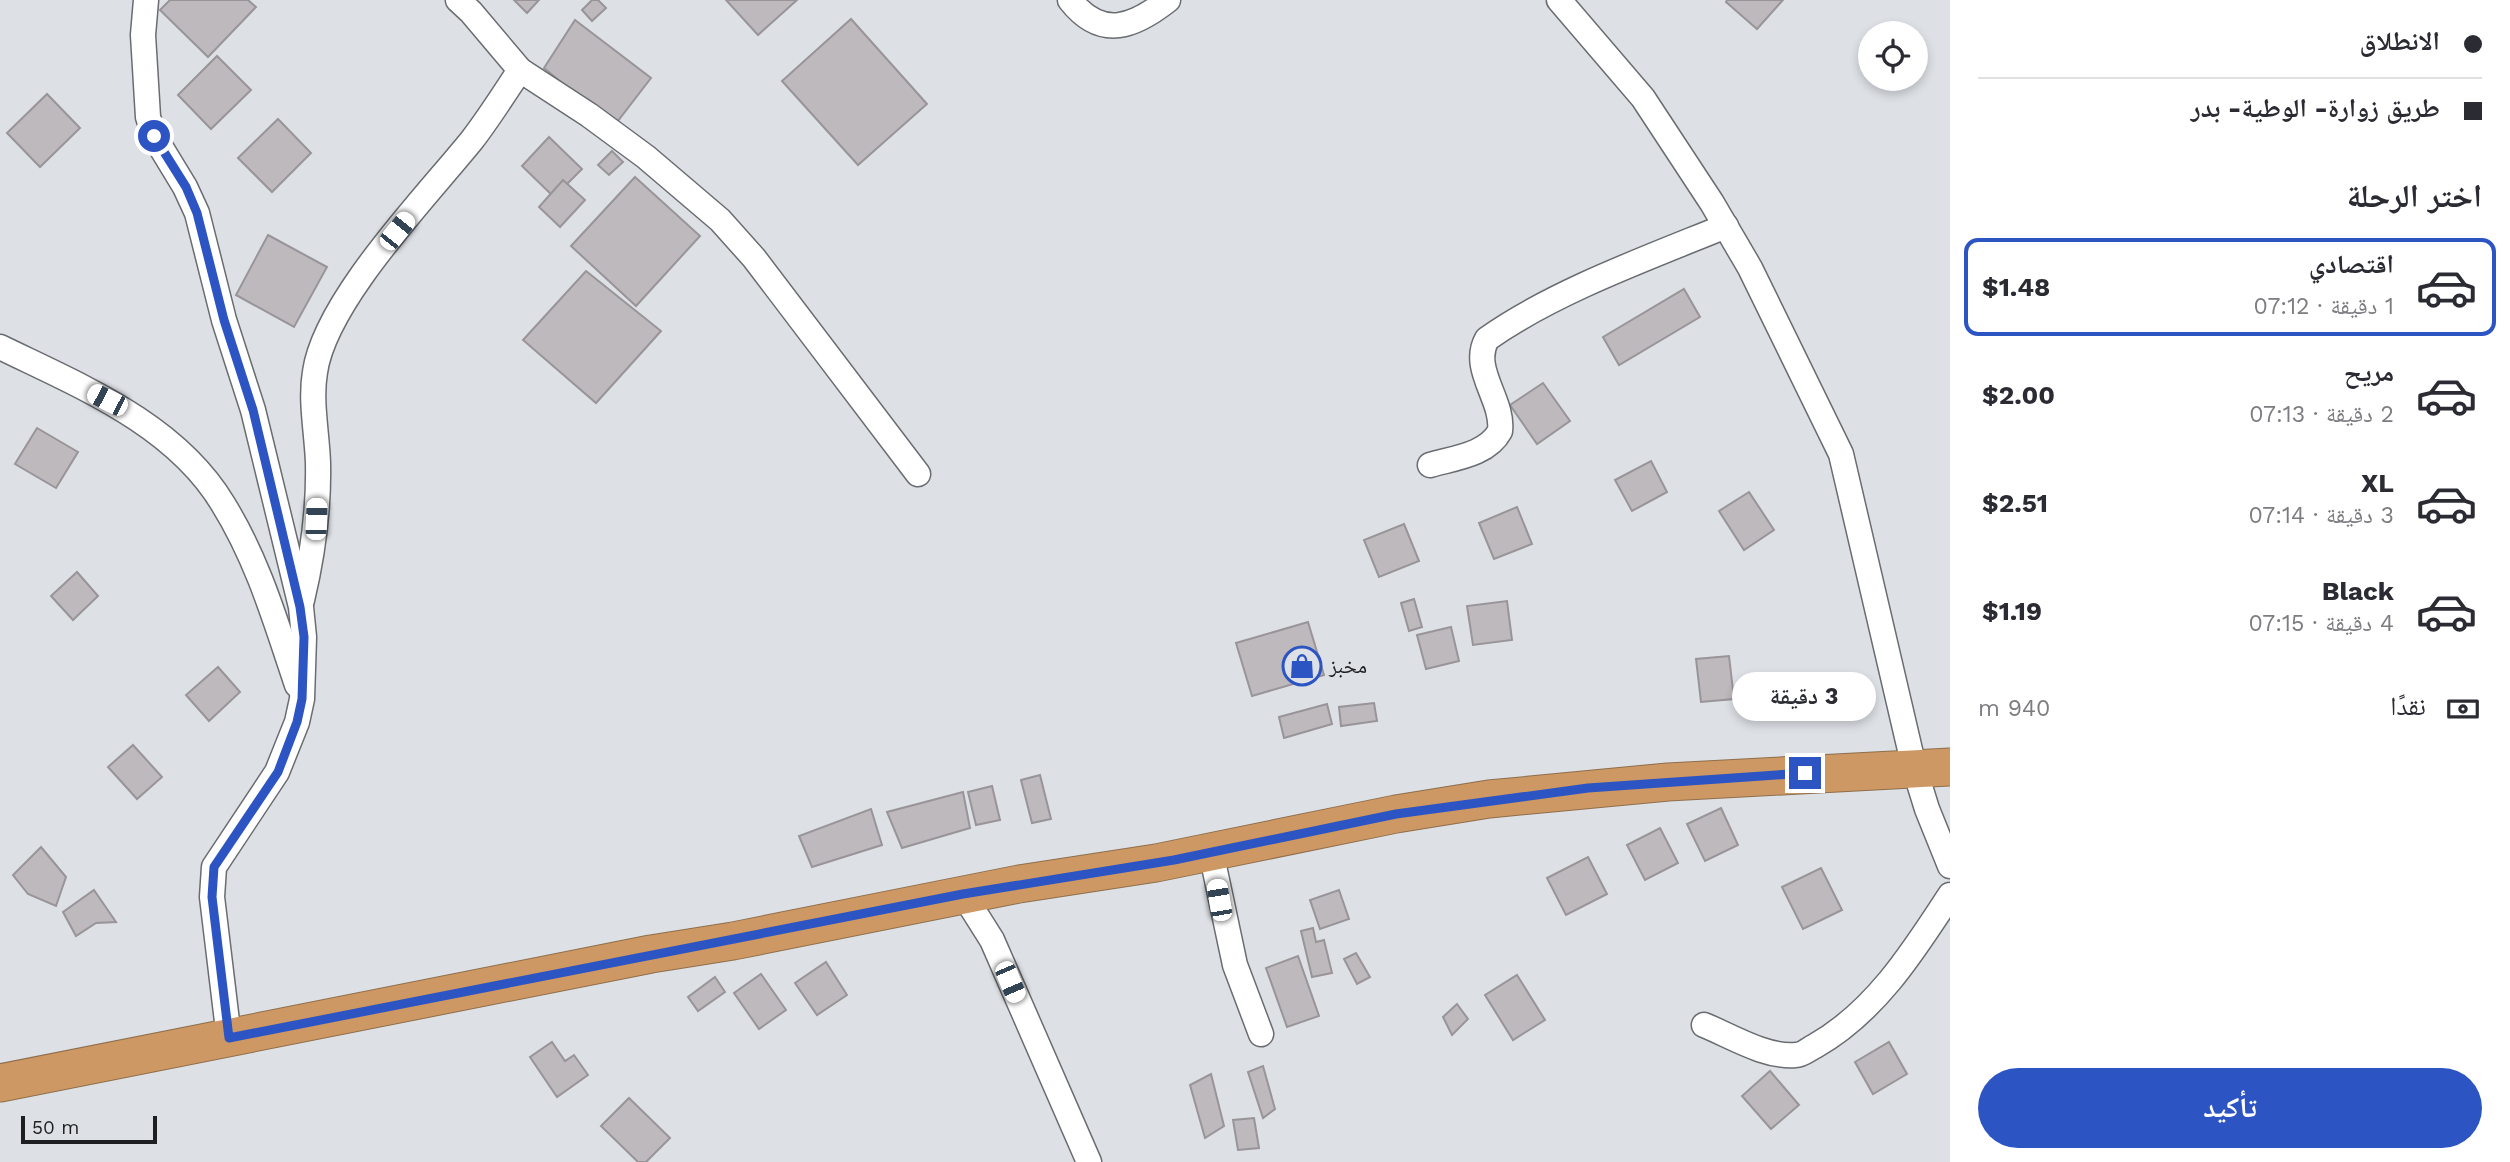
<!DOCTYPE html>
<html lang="ar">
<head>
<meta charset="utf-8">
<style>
  :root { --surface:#fff; --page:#f2f2f3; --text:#2b2b33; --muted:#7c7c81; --line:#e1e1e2; --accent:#2d54c3 }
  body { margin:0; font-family:"Work Sans","Noto Naskh Arabic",sans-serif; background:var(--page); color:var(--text); direction:rtl; height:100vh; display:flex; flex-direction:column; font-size:26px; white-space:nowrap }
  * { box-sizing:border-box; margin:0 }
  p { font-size:23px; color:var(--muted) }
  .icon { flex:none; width:38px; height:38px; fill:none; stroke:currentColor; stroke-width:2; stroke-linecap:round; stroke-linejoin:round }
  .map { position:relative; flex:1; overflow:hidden; direction:ltr }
  .drawer { display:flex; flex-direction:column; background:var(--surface); width:560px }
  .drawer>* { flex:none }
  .banner { display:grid; align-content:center; height:154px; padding:0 28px; background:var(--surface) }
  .fabs { position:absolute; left:1858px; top:21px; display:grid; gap:14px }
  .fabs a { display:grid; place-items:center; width:70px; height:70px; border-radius:50%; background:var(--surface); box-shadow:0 4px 10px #0003; font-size:35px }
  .scale { position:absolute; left:21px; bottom:18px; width:136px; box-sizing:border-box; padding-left:7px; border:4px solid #1d1f20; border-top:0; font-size:19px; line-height:24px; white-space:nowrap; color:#1d1f20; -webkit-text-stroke:5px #dde1e6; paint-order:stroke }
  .end { position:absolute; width:32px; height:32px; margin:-16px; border:9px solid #2d54c3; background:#fff; box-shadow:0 0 0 4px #fff }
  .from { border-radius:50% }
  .bubble { position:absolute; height:49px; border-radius:24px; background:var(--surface); box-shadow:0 4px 10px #0003; font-size:23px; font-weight:700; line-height:49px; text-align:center; direction:rtl }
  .car { position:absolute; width:21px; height:42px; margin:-21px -10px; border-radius:9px; box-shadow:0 0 5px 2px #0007; background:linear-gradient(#fff 24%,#345 0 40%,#fff 0 76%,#345 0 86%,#fff 0) }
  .banner b { display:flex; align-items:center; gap:24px; height:66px; font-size:26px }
  .banner b+b { border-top:2px solid var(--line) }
  .banner i { width:18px; height:18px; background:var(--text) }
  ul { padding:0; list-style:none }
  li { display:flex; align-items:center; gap:21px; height:98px; margin:0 14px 10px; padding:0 14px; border:4px solid transparent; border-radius:14px }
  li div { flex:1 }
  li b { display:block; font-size:26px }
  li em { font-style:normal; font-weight:700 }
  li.active { border-color:var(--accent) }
  li>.icon { width:63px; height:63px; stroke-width:1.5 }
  h2 { padding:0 28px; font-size:32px; line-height:84px }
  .pay { display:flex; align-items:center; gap:18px; height:77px; padding:0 28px; font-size:26px }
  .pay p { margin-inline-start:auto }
  .action { display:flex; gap:14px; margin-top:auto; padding:14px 28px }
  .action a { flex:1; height:80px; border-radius:42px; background:var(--accent); color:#fff; font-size:28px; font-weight:700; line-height:80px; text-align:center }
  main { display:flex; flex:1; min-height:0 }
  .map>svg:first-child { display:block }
  .building { fill:#bdb9bd; stroke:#989498; stroke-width:2 }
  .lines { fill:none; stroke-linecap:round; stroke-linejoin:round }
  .minor-casing { stroke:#696c70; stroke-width:27 }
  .highway-casing { stroke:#8f6e4c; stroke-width:39 }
  .minor { stroke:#fff; stroke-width:24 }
  .highway { stroke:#cd9863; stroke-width:37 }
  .route { stroke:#2d54c3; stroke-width:9 }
  .labels { text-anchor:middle; stroke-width:7; stroke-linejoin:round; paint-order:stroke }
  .poi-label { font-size:21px; fill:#1d1f20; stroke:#dde1e6; text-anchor:start }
</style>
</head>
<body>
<main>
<section class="drawer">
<div class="banner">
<b><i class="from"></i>الانطلاق</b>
<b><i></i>طريق زوارة- الوطية- بدر</b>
</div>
<h2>اختر الرحلة</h2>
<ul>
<li class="active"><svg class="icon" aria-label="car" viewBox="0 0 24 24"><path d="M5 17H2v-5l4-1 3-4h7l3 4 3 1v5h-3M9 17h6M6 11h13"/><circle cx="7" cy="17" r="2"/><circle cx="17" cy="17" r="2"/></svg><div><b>اقتصادي</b><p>1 دقيقة · 07:12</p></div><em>$1.48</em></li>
<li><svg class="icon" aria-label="car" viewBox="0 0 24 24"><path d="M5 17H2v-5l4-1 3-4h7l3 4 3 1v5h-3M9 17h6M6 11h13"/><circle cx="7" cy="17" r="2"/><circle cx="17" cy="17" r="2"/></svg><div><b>مريح</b><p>2 دقيقة · 07:13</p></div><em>$2.00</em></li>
<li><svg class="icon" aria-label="car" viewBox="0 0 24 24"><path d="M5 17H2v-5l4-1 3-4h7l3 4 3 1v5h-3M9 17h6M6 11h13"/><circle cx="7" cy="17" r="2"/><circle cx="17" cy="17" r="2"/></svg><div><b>XL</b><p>3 دقيقة · 07:14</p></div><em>$2.51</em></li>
<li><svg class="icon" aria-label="car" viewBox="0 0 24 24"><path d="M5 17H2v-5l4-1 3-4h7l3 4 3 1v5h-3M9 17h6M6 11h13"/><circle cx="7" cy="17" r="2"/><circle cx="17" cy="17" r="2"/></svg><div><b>Black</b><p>4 دقيقة · 07:15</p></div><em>$1.19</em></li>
</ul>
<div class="pay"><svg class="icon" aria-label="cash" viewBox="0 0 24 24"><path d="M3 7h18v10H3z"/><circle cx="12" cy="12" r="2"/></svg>نقدًا<p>940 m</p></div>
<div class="action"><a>تأكيد</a></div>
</section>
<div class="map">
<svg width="1950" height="1162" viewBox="0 0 1950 1162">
  <rect width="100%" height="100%" fill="#dde1e6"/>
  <g class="building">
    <polygon points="170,0 248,0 256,7 208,57 160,10"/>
    <polygon points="514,0 539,0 527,13"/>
    <polygon points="592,0 598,0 606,8 592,21 582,10"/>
    <polygon points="726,0 797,0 758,35"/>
    <polygon points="1727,0 1783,0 1757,29 1726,2"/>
    <polygon points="851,19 927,104 858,165 782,81"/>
    <polygon points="575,20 651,78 614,126 544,68"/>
    <polygon points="217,56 251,90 211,129 178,95"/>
    <polygon points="47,94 80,128 40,167 7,133"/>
    <polygon points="278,119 311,153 272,192 238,158"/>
    <polygon points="549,137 582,169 554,197 522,166"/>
    <polygon points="612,151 623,162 609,175 598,165"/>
    <polygon points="635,177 700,236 636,306 571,246"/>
    <polygon points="563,180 585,200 560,227 539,207"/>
    <polygon points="268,235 327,267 294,327 236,295"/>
    <polygon points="586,271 661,331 596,403 523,340"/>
    <polygon points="1684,289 1700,317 1619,365 1603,337"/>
    <polygon points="1543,383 1570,421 1537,444 1510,405"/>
    <polygon points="37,428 78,452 56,488 15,464"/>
    <polygon points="1651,461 1667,492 1632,511 1615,480"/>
    <polygon points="1749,492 1774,530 1744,550 1719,511"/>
    <polygon points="1517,507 1532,544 1494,559 1479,523"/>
    <polygon points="1404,524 1419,561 1379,577 1364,540"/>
    <polygon points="77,572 98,596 73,620 51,596"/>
    <polygon points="1414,599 1422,627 1409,631 1401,603"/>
    <polygon points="1507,601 1512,640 1473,645 1467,606"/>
    <polygon points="1308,622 1324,675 1252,696 1236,643"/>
    <polygon points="1451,627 1459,661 1426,669 1417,635"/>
    <polygon points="1729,656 1734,699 1701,702 1696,659"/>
    <polygon points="218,667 240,692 209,721 186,695"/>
    <polygon points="1374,703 1377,721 1341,726 1339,707"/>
    <polygon points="1327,704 1332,724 1284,738 1279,717"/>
    <polygon points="133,745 162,777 137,799 108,767"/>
    <polygon points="1040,775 1051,819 1032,823 1021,780"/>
    <polygon points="992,786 1000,820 976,825 968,792"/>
    <polygon points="963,792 970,828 902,848 887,812"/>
    <polygon points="1721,808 1738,845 1705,861 1687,824"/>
    <polygon points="871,809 882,845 812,867 799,836"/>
    <polygon points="1660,828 1678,863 1645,880 1627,845"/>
    <polygon points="41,847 66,877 56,906 28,894 13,875"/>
    <polygon points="1588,857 1607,894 1566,915 1547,878"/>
    <polygon points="1821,868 1842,910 1803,929 1782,887"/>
    <polygon points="94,890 116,922 96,923 76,936 63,912"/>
    <polygon points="1339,890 1349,919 1320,929 1310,900"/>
    <polygon points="1313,928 1316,942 1324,940 1332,973 1312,977 1301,931"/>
    <polygon points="1356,953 1370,977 1357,984 1344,959"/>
    <polygon points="1298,956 1319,1016 1287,1027 1266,968"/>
    <polygon points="826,962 847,995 817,1015 795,983"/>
    <polygon points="761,974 786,1010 759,1029 734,993"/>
    <polygon points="1517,975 1545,1020 1513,1040 1485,995"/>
    <polygon points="715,977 725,992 698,1011 688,997"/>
    <polygon points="1457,1004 1468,1019 1452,1035 1443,1017"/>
    <polygon points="552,1042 565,1061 574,1055 588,1075 557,1097 530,1057"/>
    <polygon points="1889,1042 1907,1074 1873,1094 1855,1062"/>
    <polygon points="1263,1066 1275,1109 1263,1118 1248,1072"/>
    <polygon points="1770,1071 1799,1105 1771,1129 1742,1096"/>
    <polygon points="1211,1074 1224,1126 1205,1138 1190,1085"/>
    <polygon points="629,1098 670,1138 646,1162 638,1162 601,1126"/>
    <polygon points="1254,1118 1259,1148 1238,1150 1233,1120"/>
  </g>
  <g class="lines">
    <defs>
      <g id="minor">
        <polyline points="146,0 143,35 148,117 154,136 185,187 197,213 224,320 253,410 301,607 304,637 302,699 297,722 277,772 214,867 212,897 229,1038"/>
        <polyline points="458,0 471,12 520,70 589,115 646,157 720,220 754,258 918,474"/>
        <path d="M1070,0c32,41 65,26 98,0"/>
        <polyline points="1559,0 1643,98 1712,203 1750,268 1841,454 1914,767 1927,809 1950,866"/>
        <path d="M0,347c80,39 175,77 223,157 35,56 53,119 74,181"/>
        <path d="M1430,465c24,-7 57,-10 70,-34 4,-31 -30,-62 -13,-92 66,-47 163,-82 239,-113"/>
        <path d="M302,600c11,-46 17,-90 16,-137 -1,-30 -8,-62 -3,-91 10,-71 111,-175 157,-232 17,-22 32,-46 48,-70"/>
        <polyline points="1211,852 1235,965 1261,1034"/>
        <polyline points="963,894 992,940 1089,1162"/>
        <path d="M1704,1025c27,11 62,33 92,30 6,0 13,-6 19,-9 60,-34 98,-94 135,-151"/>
      </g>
      <polyline id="highway" points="0,1083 651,954 733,941 1019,884 1156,863 1396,814 1489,799 1668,782 1950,767"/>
    </defs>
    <use href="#minor" class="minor-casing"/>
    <use href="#highway" class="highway-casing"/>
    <use href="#minor" class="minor"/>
    <use href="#highway" class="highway"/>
  </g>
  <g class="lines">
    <polyline class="route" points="154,136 186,187 197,213 224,320 253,410 300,607 304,637 302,699 297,722 278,772 214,867 212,897 229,1038 963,894 1174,860 1396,814 1588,788 1805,773"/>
  </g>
  <defs>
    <symbol id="shop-ring" viewBox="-11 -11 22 22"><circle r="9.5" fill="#dde1e6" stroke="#2d54c3" stroke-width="1.5"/><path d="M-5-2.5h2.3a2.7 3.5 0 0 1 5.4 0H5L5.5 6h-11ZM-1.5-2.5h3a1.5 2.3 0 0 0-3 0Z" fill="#2d54c3"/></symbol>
  </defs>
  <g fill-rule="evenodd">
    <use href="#shop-ring" x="1280" y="644" width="44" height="44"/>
  </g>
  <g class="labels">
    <g class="poi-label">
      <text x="1329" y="673">مخبز</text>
    </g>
  </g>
</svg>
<div class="fabs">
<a><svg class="icon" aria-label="locate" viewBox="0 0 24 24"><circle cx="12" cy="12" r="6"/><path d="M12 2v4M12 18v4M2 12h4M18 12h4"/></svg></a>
</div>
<div class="scale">50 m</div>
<i class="end from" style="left:154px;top:136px"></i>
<i class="end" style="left:1805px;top:773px"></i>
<div class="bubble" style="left:1732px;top:672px;width:144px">3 دقيقة</div>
<i class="car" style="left:397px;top:231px;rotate:39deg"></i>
<i class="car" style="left:107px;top:400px;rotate:297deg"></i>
<i class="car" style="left:316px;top:519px;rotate:2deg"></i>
<i class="car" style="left:1219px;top:900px;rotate:350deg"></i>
<i class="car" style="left:1010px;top:982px;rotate:157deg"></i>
</div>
</main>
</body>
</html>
